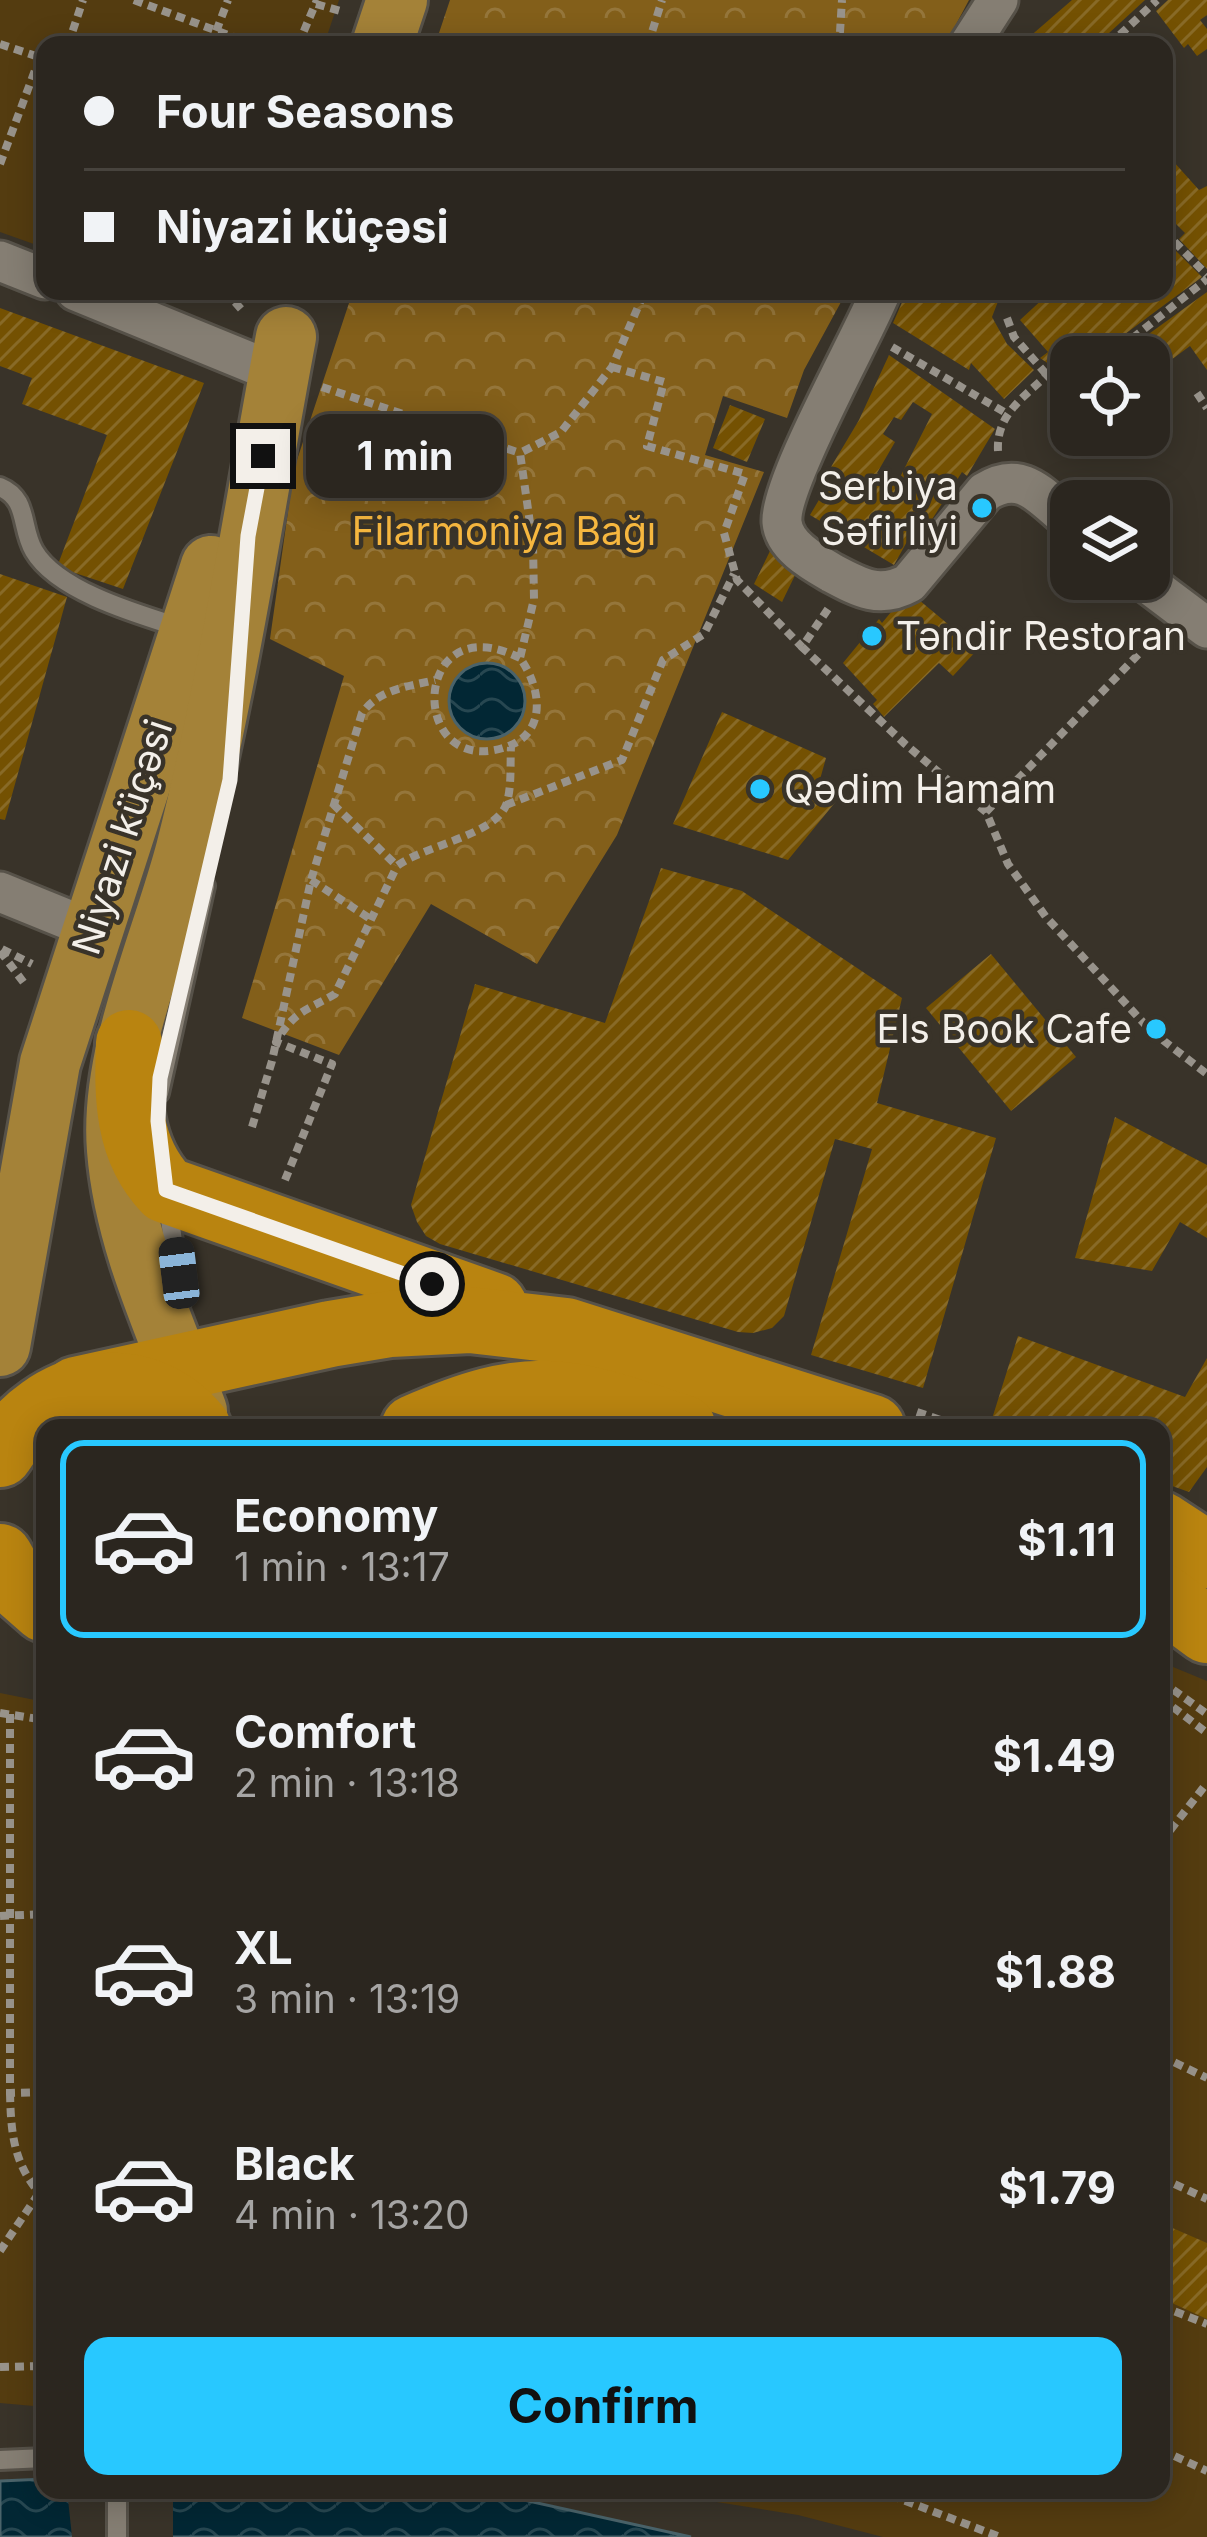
<!DOCTYPE html>
<html lang="en">
<head>
<meta charset="utf-8">
<style>
  :root { --surface:#2b261f; --page:#332e28; --text:#f1f3f6; --muted:#a6a5a4; --line:#47433d; --accent:#28c8ff }
  body { margin:0; font-family:Inter,sans-serif; background:var(--page); color:var(--text); height:100vh; display:flex; flex-direction:column; font-size:45px; white-space:nowrap }
  * { box-sizing:border-box; margin:0 }
  p { font-size:39px; color:var(--muted) }
  .icon { flex:none; width:66px; height:66px; fill:none; stroke:currentColor; stroke-width:2; stroke-linecap:round; stroke-linejoin:round }
  .map { position:relative; flex:1; overflow:hidden }
  .panel { position:absolute; left:36px; top:1419px; width:1134px; height:1080px; display:flex; flex-direction:column; background:var(--surface); border-radius:24px; box-shadow:0 6px 30px #0003,0 0 0 3px var(--line) }
  .panel>* { flex:none }
  .banner { position:absolute; left:36px; top:36px; width:1137px; height:264px; border-radius:24px; box-shadow:0 6px 30px #0003,0 0 0 3px var(--line); display:grid; align-content:center; height:264px; padding:0 48px; background:var(--surface) }
  .fabs { position:absolute; left:1050px; top:336px; display:grid; gap:24px }
  .fabs a { display:grid; place-items:center; width:120px; height:120px; border-radius:24px; background:var(--surface); box-shadow:0 6px 30px #0003,0 0 0 3px var(--line); font-size:60px }
  .end { position:absolute; width:54px; height:54px; margin:-27px; border:15px solid #f3efe9; background:#111; box-shadow:0 0 0 6px #111 }
  .from { border-radius:50% }
  .bubble { position:absolute; height:84px; border-radius:24px; background:var(--surface); box-shadow:0 6px 30px #0003,0 0 0 3px var(--line); font-size:39px; font-weight:700; line-height:84px; text-align:center }
  .car { position:absolute; width:36px; height:72px; margin:-36px -18px; border-radius:15px; box-shadow:0 0 9px 3px #0007; background:linear-gradient(#222 24%,#8ab4d8 0 40%,#222 0 76%,#8ab4d8 0 86%,#222 0) }
  .banner b { display:flex; align-items:center; gap:42px; height:114px; font-size:45px }
  .banner b+b { border-top:3px solid var(--line) }
  .banner i { width:30px; height:30px; background:var(--text) }
  ul { padding:21px 0 0; list-style:none }
  li { display:flex; align-items:center; gap:36px; height:198px; margin:0 24px 18px; padding:0 24px; border:6px solid transparent; border-radius:24px }
  li div { flex:1 }
  li b { display:block; font-size:45px }
  li em { font-style:normal; font-weight:700 }
  li.selected { border-color:var(--accent) }
  li>.icon { width:108px; height:108px; stroke-width:1.5 }
  .button { display:flex; gap:24px; margin-top:auto; padding:24px 48px }
  .button a { flex:1; height:138px; border-radius:24px; background:var(--accent); color:#111; font-size:48px; font-weight:700; line-height:138px; text-align:center }
  .map>svg:first-child { display:block }
  .green { fill:#543c10 }
  .forest { fill:url(#forest-crowns) }
  .water { fill:url(#water-waves); stroke:#4a636a; stroke-width:3 }
  .pier { fill:#393329 }
  .building { fill:url(#building-hatch); fill-rule:evenodd }
  .lines { fill:none; stroke-linecap:round; stroke-linejoin:round }
  .lane-casing { stroke:#575249; stroke-width:24 }
  .street-casing { stroke:#575249; stroke-width:45 }
  .primary-casing { stroke:#575249; stroke-width:66 }
  .highway-casing { stroke:#575249; stroke-width:72 }
  .path { stroke:#98938b; stroke-width:8; stroke-dasharray:9 6; stroke-linecap:butt }
  .lane { stroke:#857e73; stroke-width:18 }
  .street { stroke:#857e73; stroke-width:39 }
  .primary { stroke:#a48238; stroke-width:60 }
  .highway { stroke:#b98410; stroke-width:66 }
  .route { stroke:#f3efe9; stroke-width:15 }
  .poi-dot { fill:#28c8ff; stroke:#393329; stroke-width:4.5 }
  .labels { text-anchor:middle; stroke-width:9; stroke-linejoin:round; paint-order:stroke }
  .poi-label { font-size:39px; fill:#f3efe9; stroke:#393329; text-anchor:end }
  .park-label { font-size:39px; fill:#f6b73f; stroke:#393329 }
  .street-label { font-size:39px; fill:#f3efe9; stroke:#393329 }
</style>
</head>
<body>
<div class="map">
<svg width="1207" height="2537" viewBox="0 0 1207 2537">
  <defs>
    <pattern id="forest-crowns" width="20" height="18" patternUnits="userSpaceOnUse" patternTransform="scale(3)"><rect width="20" height="18" fill="#835f1a"/><path d="M2 6a3 3 0 1 1 6 0M12 15a3 3 0 1 1 6 0" fill="none" stroke="#95763b"/></pattern>
    <pattern id="water-waves" width="16" height="10" patternUnits="userSpaceOnUse" patternTransform="scale(3)"><rect width="16" height="10" fill="#022734"/><path d="M0 5q4-4 8 0t8 0" fill="none" stroke="#274751"/></pattern>
    <pattern id="building-hatch" width="6" height="6" patternUnits="userSpaceOnUse" patternTransform="scale(3)"><rect width="6" height="6" fill="#745102"/><path d="M-1 1l2-2M0 6l6-6M5 7l2-2" fill="none" stroke="#886a27"/></pattern>
  </defs>
  <rect width="100%" height="100%" fill="#393329"/>
  <g class="green">
    <polygon points="0,0 339,0 324,45 45,45 45,248 0,232"/>
    <polygon points="1161,1662 1207,1681 1207,2537 883,2537 798,2515 641,2490 1161,2490"/>
    <polygon points="0,1693 45,1702 45,2407 0,2403"/>
  </g>
  <g class="forest">
    <polygon points="450,0 969,0 945,45 435,45"/>
    <polygon points="353,291 847,291 804,370 787,418 723,396 705,455 764,472 617,835 537,964 431,904 339,1055 242,1018 344,676 270,639 294,469"/>
  </g>
  <g class="water">
    <circle cx="487" cy="701" r="38"/>
    <polygon points="45,2479 45,2490 479,2490 691,2537 0,2537 0,2481"/>
  </g>
  <polygon class="pier" points="67,2490 173,2490 173,2537 72,2537"/>
  <g class="building">
    <polygon points="1072,0 1145,0 1096,45 1020,45"/>
    <polygon points="1168,0 1207,0 1207,15 1200,20 1207,29 1207,49 1197,56 1188,44 1184,48 1156,11"/>
    <polygon points="1164,151 1199,190 1207,186 1207,269 1179,239 1185,233 1164,212"/>
    <polygon points="1164,239 1202,277 1094,357 1071,357 1068,377 1040,358 1048,352 1020,320 1046,296 1042,291 1164,291"/>
    <polygon points="907,291 1002,291 992,317 1007,344 1034,370 1004,399 971,363 969,370 893,323"/>
    <polygon points="1207,292 1207,370 1190,346 1152,374 1149,357 1140,357 1132,346"/>
    <polygon points="0,308 204,383 123,589 57,567 107,435 22,404 32,378 0,366"/>
    <path d="M889,355l106,74 -28,47 -5,-4 -31,49 -6,-2 -8,21 -8,-2 -15,27 -84,-50 26,-44 -5,-4 28,-47zM913,402l19,12 -36,71 -19,-12 18,-31 -12,-8 11,-17 7,3z"/>
    <polygon points="1149,378 1168,402 1149,418"/>
    <polygon points="730,405 765,419 747,462 713,448"/>
    <polygon points="770,551 800,565 782,602 754,584"/>
    <polygon points="0,574 67,597 5,820 0,819"/>
    <polygon points="913,595 978,649 953,676 939,663 884,717 873,704 877,700 843,663 879,619 882,623 901,600"/>
    <polygon points="722,712 826,758 819,783 842,794 788,860 673,824"/>
    <polygon points="661,868 742,891 902,998 877,1103 996,1138 923,1388 811,1355 872,1149 835,1139 784,1316 772,1328 753,1333 738,1332 440,1244 426,1236 417,1222 411,1205 475,984 605,1023"/>
    <polygon points="991,954 1076,1057 1011,1111 926,1008"/>
    <polygon points="1115,1117 1207,1165 1207,1238 1180,1222 1152,1271 1075,1258"/>
    <polygon points="1018,1336 1185,1397 1207,1358 1207,1467 1189,1492 1161,1482 1161,1428 1008,1428 991,1422"/>
    <polygon points="1161,2223 1207,2243 1207,2319 1161,2298"/>
  </g>
  <g class="lines">
    <defs>
      <g id="lane">
        <path d="M0,487c29,12 20,40 34,64 24,41 107,64 151,78"/>
        <polyline points="159,1093 205,886"/>
        <polyline points="168,1204 181,1302"/>
        <polyline points="0,2460 45,2458"/>
        <polyline points="117,2537 117,2490"/>
      </g>
      <g id="street">
        <polyline points="969,45 998,0"/>
        <polyline points="0,261 45,279"/>
        <polyline points="76,291 274,372"/>
        <path d="M881,291c-18,45 -102,193 -99,231 2,24 31,40 50,51 28,15 48,26 77,10l76,-91c38,-24 57,6 86,29"/>
        <polyline points="1142,579 1207,628"/>
        <polyline points="0,892 91,929"/>
      </g>
      <g id="primary">
        <polyline points="382,45 397,0"/>
        <polyline points="0,1346 50,1063 211,566"/>
        <path d="M197,1411c-32,-85 -73,-170 -80,-261 -8,-97 45,-209 69,-301 43,-168 68,-342 100,-512"/>
      </g>
      <g id="highway">
        <path d="M129,1043c-2,54 -2,106 37,147l328,116"/>
        <polyline points="76,1390 330,1334 390,1324 470,1320 566,1331 872,1428"/>
        <path d="M414,1428c119,-52 151,-39 269,0"/>
        <path d="M0,1454c44,-72 139,-97 198,-26"/>
        <polyline points="1161,1525 1207,1555"/>
        <polyline points="0,1557 14,1582 45,1609"/>
        <polyline points="1161,1596 1207,1630"/>
      </g>
    </defs>
    <use href="#lane" class="lane-casing"/>
    <use href="#street" class="street-casing"/>
    <use href="#primary" class="primary-casing"/>
    <use href="#highway" class="highway-casing"/>
    <g class="path">
      <polyline points="134,0 255,45"/>
      <polyline points="316,4 344,12"/>
      <polyline points="0,44 45,59"/>
      <polyline points="68,45 83,0"/>
      <polyline points="211,45 228,0"/>
      <polyline points="298,45 317,0"/>
      <polyline points="648,45 662,0"/>
      <polyline points="831,45 840,32 842,0"/>
      <polyline points="1109,45 1157,0"/>
      <polyline points="45,111 38,143 45,166"/>
      <polyline points="0,164 40,57"/>
      <polyline points="1164,231 1207,275"/>
      <polyline points="225,291 241,309"/>
      <polyline points="1007,318 1014,337 1047,375"/>
      <polyline points="892,347 1006,413"/>
      <polyline points="1109,357 1207,279"/>
      <polyline points="612,367 664,382 647,446 745,474 724,533 737,580 802,647"/>
      <polyline points="322,387 520,453"/>
      <polyline points="1197,393 1207,408"/>
      <path d="M998,451c-2,-36 25,-53 49,-76l24,14"/>
      <polyline points="828,609 802,647 905,744 986,812 1008,864 1046,917 1151,1031 1207,1074"/>
      <path d="M520,658c-109,-55 -113,119 -17,90 45,-13 39,-59 17,-90l14,-59 -1,-55 -13,-91 41,-21 51,-65 33,-76"/>
      <path d="M333,804l64,62c26,-20 98,-31 109,-61 6,-16 4,-41 5,-58"/>
      <polyline points="506,805 622,760 663,660 704,634 734,574"/>
      <polyline points="986,812 1159,633"/>
      <polyline points="311,880 372,920"/>
      <polyline points="2,949 32,964"/>
      <polyline points="0,951 24,983"/>
      <path d="M252,1127l20,-66 39,-181 51,-167c18,-24 44,-26 73,-33"/>
      <path d="M285,1180l47,-116 -56,-22c19,-32 30,-31 59,-48l62,-128"/>
      <polyline points="917,1412 964,1428"/>
      <polyline points="1161,1681 1207,1714"/>
      <polyline points="1161,1698 1207,1733"/>
      <polyline points="0,1713 45,1720"/>
      <polyline points="10,1714 10,2093 45,2092"/>
      <polyline points="1161,1842 1207,1783"/>
      <polyline points="0,1916 45,1914"/>
      <polyline points="1161,2056 1207,2078"/>
      <path d="M10,2093c1,43 4,74 35,106"/>
      <polyline points="1161,2178 1207,2199"/>
      <polyline points="0,2251 39,2193"/>
      <polyline points="1161,2306 1207,2324"/>
      <polyline points="0,2367 45,2366"/>
      <polyline points="1161,2450 1207,2471"/>
      <polyline points="877,2490 1000,2537"/>
    </g>
    <use href="#lane" class="lane"/>
    <use href="#street" class="street"/>
    <use href="#primary" class="primary"/>
    <use href="#highway" class="highway"/>
  </g>
  <g class="lines">
    <polyline class="route" points="263,456 248,536 230,780 160,1078 158,1121 166,1190 432,1284"/>
  </g>
  <g class="poi-dot">
    <circle cx="982" cy="508" r="12"/>
    <circle cx="872" cy="636" r="12"/>
    <circle cx="760" cy="789" r="12"/>
    <circle cx="1156" cy="1029" r="12"/>
  </g>
  <g class="labels">
    <g class="poi-label">
      <text x="958" y="500">Serbiya<tspan x="958" dy="45">Səfirliyi</tspan></text>
      <text x="896" y="650" text-anchor="start">Təndir Restoran</text>
      <text x="784" y="803" text-anchor="start">Qədim Hamam</text>
      <text x="1132" y="1043">Els Book Cafe</text>
    </g>
    <g class="park-label">
      <text x="504" y="545">Filarmoniya Bağı</text>
    </g>
    <g class="street-label">
      <text transform="translate(122 837) rotate(-72)" y="14">Niyazi küçəsi</text>
    </g>
  </g>
</svg>
<div class="fabs">
<a><svg class="icon" aria-label="locate" viewBox="0 0 24 24"><circle cx="12" cy="12" r="6"/><path d="M12 2v4M12 18v4M2 12h4M18 12h4"/></svg></a>
<a><svg class="icon" aria-label="layers" viewBox="0 0 24 24"><path d="M12 4l9 5-9 5-9-5zM3 14l9 5 9-5"/></svg></a>
</div>
<i class="end from" style="left:432px;top:1284px"></i>
<i class="end" style="left:263px;top:456px"></i>
<div class="bubble" style="left:306px;top:414px;width:198px">1 min</div>
<i class="car" style="left:179px;top:1273px;rotate:353deg"></i>
<div class="banner">
<b><i class="from"></i>Four Seasons</b>
<b><i></i>Niyazi küçəsi</b>
</div>
<section class="panel">
<ul>
<li class="selected"><svg class="icon" aria-label="car" viewBox="0 0 24 24"><path d="M5 17H2v-5l4-1 3-4h7l3 4 3 1v5h-3M9 17h6M6 11h13"/><circle cx="7" cy="17" r="2"/><circle cx="17" cy="17" r="2"/></svg><div><b>Economy</b><p>1 min · 13:17</p></div><em>$1.11</em></li>
<li><svg class="icon" aria-label="car" viewBox="0 0 24 24"><path d="M5 17H2v-5l4-1 3-4h7l3 4 3 1v5h-3M9 17h6M6 11h13"/><circle cx="7" cy="17" r="2"/><circle cx="17" cy="17" r="2"/></svg><div><b>Comfort</b><p>2 min · 13:18</p></div><em>$1.49</em></li>
<li><svg class="icon" aria-label="car" viewBox="0 0 24 24"><path d="M5 17H2v-5l4-1 3-4h7l3 4 3 1v5h-3M9 17h6M6 11h13"/><circle cx="7" cy="17" r="2"/><circle cx="17" cy="17" r="2"/></svg><div><b>XL</b><p>3 min · 13:19</p></div><em>$1.88</em></li>
<li><svg class="icon" aria-label="car" viewBox="0 0 24 24"><path d="M5 17H2v-5l4-1 3-4h7l3 4 3 1v5h-3M9 17h6M6 11h13"/><circle cx="7" cy="17" r="2"/><circle cx="17" cy="17" r="2"/></svg><div><b>Black</b><p>4 min · 13:20</p></div><em>$1.79</em></li>
</ul>
<div class="button"><a>Confirm</a></div>
</section>
</div>
</body>
</html>
